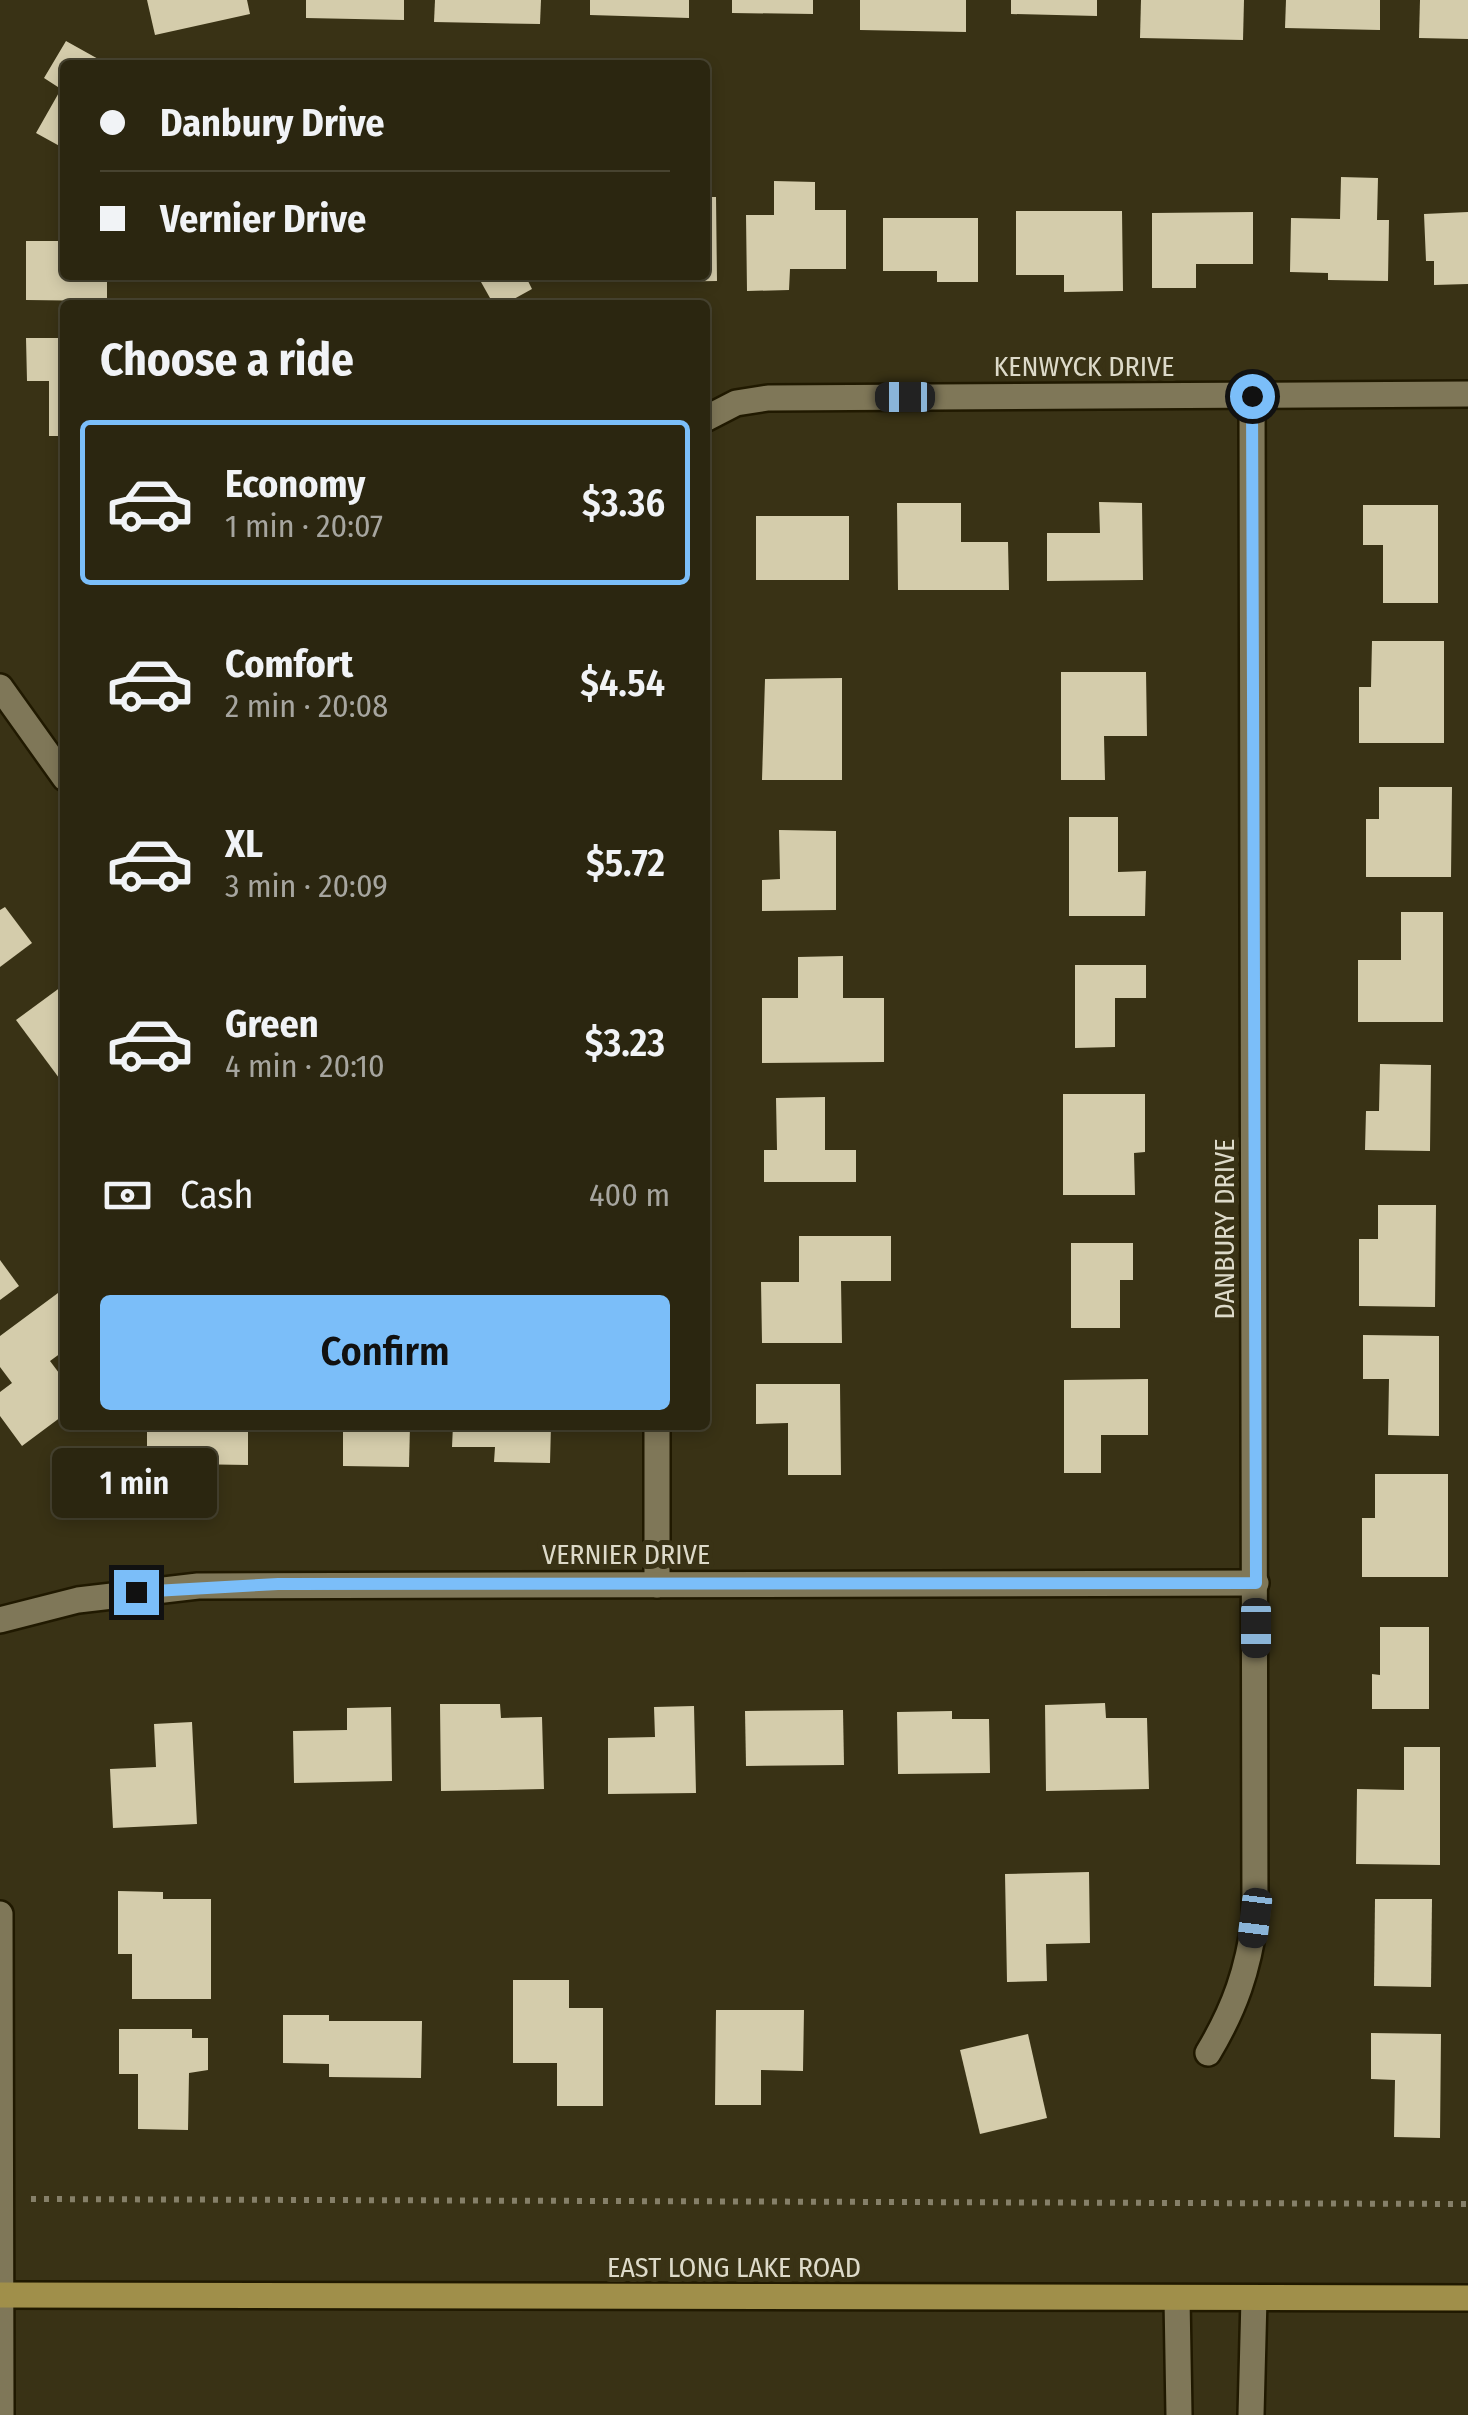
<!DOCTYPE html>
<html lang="en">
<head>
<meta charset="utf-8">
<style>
  :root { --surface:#2b2610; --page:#332e19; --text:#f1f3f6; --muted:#a6a59f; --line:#474330; --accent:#7bbef9 }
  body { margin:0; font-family:"Fira Sans Condensed",sans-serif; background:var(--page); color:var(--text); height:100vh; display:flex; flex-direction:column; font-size:38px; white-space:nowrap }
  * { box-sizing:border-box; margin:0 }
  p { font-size:32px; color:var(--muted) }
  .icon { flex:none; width:55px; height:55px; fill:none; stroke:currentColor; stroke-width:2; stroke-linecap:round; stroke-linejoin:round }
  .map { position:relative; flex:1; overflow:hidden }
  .side { position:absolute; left:60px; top:300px; width:650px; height:1130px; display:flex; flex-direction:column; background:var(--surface); border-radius:10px; box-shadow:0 5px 15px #0003,0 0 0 2px var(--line) }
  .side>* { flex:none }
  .top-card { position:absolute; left:60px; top:60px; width:650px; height:220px; border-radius:10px; box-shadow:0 5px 15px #0003,0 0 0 2px var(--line); display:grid; align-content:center; height:220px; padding:0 40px; background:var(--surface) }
  .end { position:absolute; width:45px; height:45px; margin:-22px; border:12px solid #7bbef9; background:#111; box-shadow:0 0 0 5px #111 }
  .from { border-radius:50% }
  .bubble { position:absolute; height:70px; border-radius:10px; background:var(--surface); box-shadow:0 5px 15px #0003,0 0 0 2px var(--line); font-size:32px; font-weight:600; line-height:70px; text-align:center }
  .car { position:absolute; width:30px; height:60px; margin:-30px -15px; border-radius:12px; box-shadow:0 0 8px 2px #0007; background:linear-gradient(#222 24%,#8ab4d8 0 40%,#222 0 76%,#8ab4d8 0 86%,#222 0) }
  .top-card b { display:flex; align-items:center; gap:35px; height:95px; font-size:38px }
  .top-card b+b { border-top:2px solid var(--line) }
  .top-card i { width:25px; height:25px; background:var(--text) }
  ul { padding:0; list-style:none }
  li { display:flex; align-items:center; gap:30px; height:165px; margin:0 20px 15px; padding:0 20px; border:5px solid transparent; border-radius:10px }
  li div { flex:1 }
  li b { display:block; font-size:38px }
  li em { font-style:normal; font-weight:600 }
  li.on { border-color:var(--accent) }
  li>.icon { width:90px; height:90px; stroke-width:1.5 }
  h2 { padding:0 40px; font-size:45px; line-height:120px }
  .pay { display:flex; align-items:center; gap:25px; height:110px; padding:0 40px; font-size:38px }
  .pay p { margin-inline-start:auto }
  .primary-button { display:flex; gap:20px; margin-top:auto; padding:20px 40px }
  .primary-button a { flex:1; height:115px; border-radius:10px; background:var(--accent); color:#111; font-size:40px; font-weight:600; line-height:115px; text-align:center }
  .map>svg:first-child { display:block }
  .building { fill:#d4ccab }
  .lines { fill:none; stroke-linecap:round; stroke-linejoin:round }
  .minor-casing { stroke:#201900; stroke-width:30 }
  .major-casing { stroke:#201900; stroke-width:30 }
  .path { stroke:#868069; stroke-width:6; stroke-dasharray:5 8; stroke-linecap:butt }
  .minor { stroke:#7f7758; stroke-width:25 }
  .major { stroke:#a08f4a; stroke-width:25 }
  .route { stroke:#7bbef9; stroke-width:12 }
  .labels { text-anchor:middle; stroke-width:10; stroke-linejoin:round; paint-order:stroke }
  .street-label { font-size:28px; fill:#dddac9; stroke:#393215 }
</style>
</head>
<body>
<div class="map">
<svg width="1468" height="2415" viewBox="0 0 1468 2415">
  <rect width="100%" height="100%" fill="#393215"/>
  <g class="building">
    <polygon points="147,0 247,0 250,14 155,35"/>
    <polygon points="306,0 404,0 404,20 306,18"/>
    <polygon points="435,0 541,0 540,24 434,22"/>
    <polygon points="590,0 689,0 689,18 590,15"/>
    <polygon points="732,0 813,0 813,14 732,13"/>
    <polygon points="860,0 966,0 966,32 860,30"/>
    <polygon points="1011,0 1097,0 1097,16 1011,14"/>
    <polygon points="1141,0 1244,0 1243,40 1140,38"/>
    <polygon points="1286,0 1380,0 1380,30 1285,28"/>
    <polygon points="1420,0 1468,0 1468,39 1419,38"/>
    <polygon points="66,41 109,65 65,65 65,149 36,133 61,89 44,78"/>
    <polygon points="1341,177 1378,178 1377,220 1389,220 1388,281 1328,280 1328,273 1290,272 1291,218 1340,219"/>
    <polygon points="774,181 815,182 815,210 846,210 846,269 790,269 789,290 747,291 746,215 774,215"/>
    <polygon points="705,197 716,197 717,281 654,282 654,275 705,275"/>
    <polygon points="1016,211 1122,211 1123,291 1064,292 1064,275 1016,275"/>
    <polygon points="1253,212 1253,264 1196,264 1196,288 1152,288 1152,213"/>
    <polygon points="1468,212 1468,284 1434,285 1434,261 1426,261 1424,214"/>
    <polygon points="883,218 978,218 978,282 937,282 937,271 883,271"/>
    <polygon points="26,241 65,241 65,275 107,275 107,301 26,300"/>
    <polygon points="477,275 525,275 532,289 503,305 494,305"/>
    <polygon points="26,338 65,338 65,436 49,436 49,381 27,381"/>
    <polygon points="1099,502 1142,503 1143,580 1047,581 1047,533 1100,533"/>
    <polygon points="897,503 961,503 961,542 1008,542 1009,590 898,590"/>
    <polygon points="1363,505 1438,505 1438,603 1383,603 1383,545 1363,545"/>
    <rect x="756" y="516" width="93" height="64"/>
    <polygon points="1372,641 1444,641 1444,743 1359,743 1359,687 1371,687"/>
    <polygon points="1061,672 1146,672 1147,736 1104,736 1105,780 1061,780"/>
    <polygon points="842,678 842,780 762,780 765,679"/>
    <polygon points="1379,787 1452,787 1451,877 1366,877 1366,819 1379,819"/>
    <polygon points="1069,817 1118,817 1118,872 1146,871 1145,916 1069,916"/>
    <polygon points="779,830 836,831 836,910 762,911 762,880 780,879"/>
    <polygon points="5,907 32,943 0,967 0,910"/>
    <polygon points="1401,912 1443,912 1443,1022 1358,1022 1358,960 1401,960"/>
    <polygon points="843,956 843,998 884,998 884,1062 762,1063 762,998 798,998 798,957"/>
    <polygon points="1075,965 1146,965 1146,998 1115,998 1115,1047 1075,1048"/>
    <polygon points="65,984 65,1086 16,1020"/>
    <polygon points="1380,1064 1431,1065 1430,1151 1365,1150 1366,1111 1379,1111"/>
    <polygon points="1063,1094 1145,1094 1145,1152 1134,1153 1135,1195 1063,1195"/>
    <polygon points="825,1097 825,1150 856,1150 856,1182 764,1182 764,1150 777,1150 776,1098"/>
    <polygon points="1378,1205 1436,1205 1435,1307 1359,1306 1359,1239 1378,1239"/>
    <polygon points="799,1236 891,1236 891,1281 841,1281 842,1343 762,1343 761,1282 799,1282"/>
    <polygon points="1071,1243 1133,1243 1133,1280 1120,1280 1120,1328 1071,1328"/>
    <polygon points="0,1260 19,1286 0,1300"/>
    <polygon points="58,1293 65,1302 65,1350 50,1361 65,1381 65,1414 22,1446 0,1416 0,1392 12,1383 0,1367 0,1336"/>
    <polygon points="1363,1335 1439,1336 1439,1436 1388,1435 1389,1379 1363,1379"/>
    <polygon points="1148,1379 1148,1435 1101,1435 1101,1473 1064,1473 1064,1380"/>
    <polygon points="756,1384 840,1384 841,1475 788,1475 788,1423 756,1424"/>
    <polygon points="147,1425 248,1425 248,1465 186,1464 186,1449 147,1448"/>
    <polygon points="343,1425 410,1425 409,1467 343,1466"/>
    <polygon points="453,1425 551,1425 550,1463 494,1462 495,1447 452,1447"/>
    <polygon points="1375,1474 1448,1474 1448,1577 1362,1577 1362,1518 1375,1518"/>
    <polygon points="1380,1627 1429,1627 1429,1709 1372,1709 1372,1674 1380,1675"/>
    <polygon points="1105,1703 1106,1718 1147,1718 1149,1789 1046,1791 1045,1705"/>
    <polygon points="440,1704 500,1704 501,1718 542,1717 544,1789 441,1791"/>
    <polygon points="694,1706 696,1793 608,1794 608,1738 655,1737 654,1707"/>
    <polygon points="391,1707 392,1781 294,1783 293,1731 347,1730 347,1708"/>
    <polygon points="843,1710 844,1765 746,1766 745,1711"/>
    <polygon points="952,1711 952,1719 989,1719 990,1773 898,1774 897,1712"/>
    <polygon points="192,1722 197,1824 113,1828 110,1769 156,1767 154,1724"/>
    <polygon points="1404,1747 1440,1747 1440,1865 1356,1864 1357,1789 1404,1790"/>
    <polygon points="1089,1872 1090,1943 1046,1944 1047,1981 1007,1982 1005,1874"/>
    <polygon points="118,1891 163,1892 163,1899 211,1899 211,1999 132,1999 132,1954 118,1954"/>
    <polygon points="1375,1899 1432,1899 1431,1987 1374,1986"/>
    <polygon points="513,1980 569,1980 569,2008 603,2008 603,2106 557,2106 557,2063 513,2063"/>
    <polygon points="716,2010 804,2010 803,2071 761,2070 761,2105 715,2105"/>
    <polygon points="283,2015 329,2015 329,2021 422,2021 421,2078 329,2077 329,2064 283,2063"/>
    <polygon points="119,2029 192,2029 192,2038 208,2038 208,2070 189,2073 188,2130 138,2129 138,2074 119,2074"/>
    <polygon points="1371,2033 1441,2034 1440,2138 1394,2137 1395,2080 1371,2079"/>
    <polygon points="1028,2034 1047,2118 980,2134 960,2050"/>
  </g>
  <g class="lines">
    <defs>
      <g id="minor">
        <polyline points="705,419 736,403 768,398 1468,394"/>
        <polyline points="0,687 65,778"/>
        <polyline points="657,1425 657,1585"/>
        <polyline points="0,1620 78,1600 198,1586 1256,1583"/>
        <polyline points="0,1914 1,2415"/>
        <path d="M1208,2053c27,-45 40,-83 47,-135l-3,-1522"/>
        <polyline points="1177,2298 1179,2415"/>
        <polyline points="1251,2415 1254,2298"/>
      </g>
      <polyline id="major" points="0,2295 1468,2298"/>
    </defs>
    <use href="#minor" class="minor-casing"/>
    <use href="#major" class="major-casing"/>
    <polyline class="path" points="31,2199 1468,2204"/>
    <use href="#minor" class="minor"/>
    <use href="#major" class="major"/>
  </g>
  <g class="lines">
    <polyline class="route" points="136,1592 278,1584 1256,1583 1252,396"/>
  </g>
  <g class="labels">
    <g class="street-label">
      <text x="1084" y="376">KENWYCK DRIVE</text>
      <text transform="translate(1224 1229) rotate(-90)" y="10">DANBURY DRIVE</text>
      <text x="626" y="1564">VERNIER DRIVE</text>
      <text x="734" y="2277">EAST LONG LAKE ROAD</text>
    </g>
  </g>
</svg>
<i class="end from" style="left:1252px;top:396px"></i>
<i class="end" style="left:136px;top:1592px"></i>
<div class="bubble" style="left:52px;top:1448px;width:165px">1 min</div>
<i class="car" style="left:905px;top:397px;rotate:270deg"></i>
<i class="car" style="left:1256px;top:1628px;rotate:180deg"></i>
<i class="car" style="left:1255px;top:1918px;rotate:187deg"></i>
<div class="top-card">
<b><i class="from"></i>Danbury Drive</b>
<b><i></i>Vernier Drive</b>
</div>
<section class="side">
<h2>Choose a ride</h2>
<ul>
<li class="on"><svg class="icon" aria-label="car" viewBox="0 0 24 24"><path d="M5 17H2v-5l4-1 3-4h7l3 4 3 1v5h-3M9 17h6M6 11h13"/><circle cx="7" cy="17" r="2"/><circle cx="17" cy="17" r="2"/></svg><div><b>Economy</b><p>1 min · 20:07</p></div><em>$3.36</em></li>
<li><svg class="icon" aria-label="car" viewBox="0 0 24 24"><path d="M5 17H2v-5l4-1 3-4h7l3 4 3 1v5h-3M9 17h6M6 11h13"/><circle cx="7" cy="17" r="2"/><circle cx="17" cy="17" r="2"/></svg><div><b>Comfort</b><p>2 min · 20:08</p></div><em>$4.54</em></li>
<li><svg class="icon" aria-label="car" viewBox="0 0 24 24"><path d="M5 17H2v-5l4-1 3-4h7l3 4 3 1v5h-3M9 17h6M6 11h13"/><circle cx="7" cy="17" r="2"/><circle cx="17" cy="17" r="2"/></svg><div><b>XL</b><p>3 min · 20:09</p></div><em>$5.72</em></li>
<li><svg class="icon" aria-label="car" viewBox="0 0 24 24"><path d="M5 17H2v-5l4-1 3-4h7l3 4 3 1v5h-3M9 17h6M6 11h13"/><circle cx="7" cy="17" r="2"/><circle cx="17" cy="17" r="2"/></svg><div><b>Green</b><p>4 min · 20:10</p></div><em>$3.23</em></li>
</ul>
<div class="pay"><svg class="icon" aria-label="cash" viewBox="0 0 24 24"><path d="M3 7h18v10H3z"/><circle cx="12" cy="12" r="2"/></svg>Cash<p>400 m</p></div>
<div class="primary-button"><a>Confirm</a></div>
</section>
</div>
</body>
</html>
